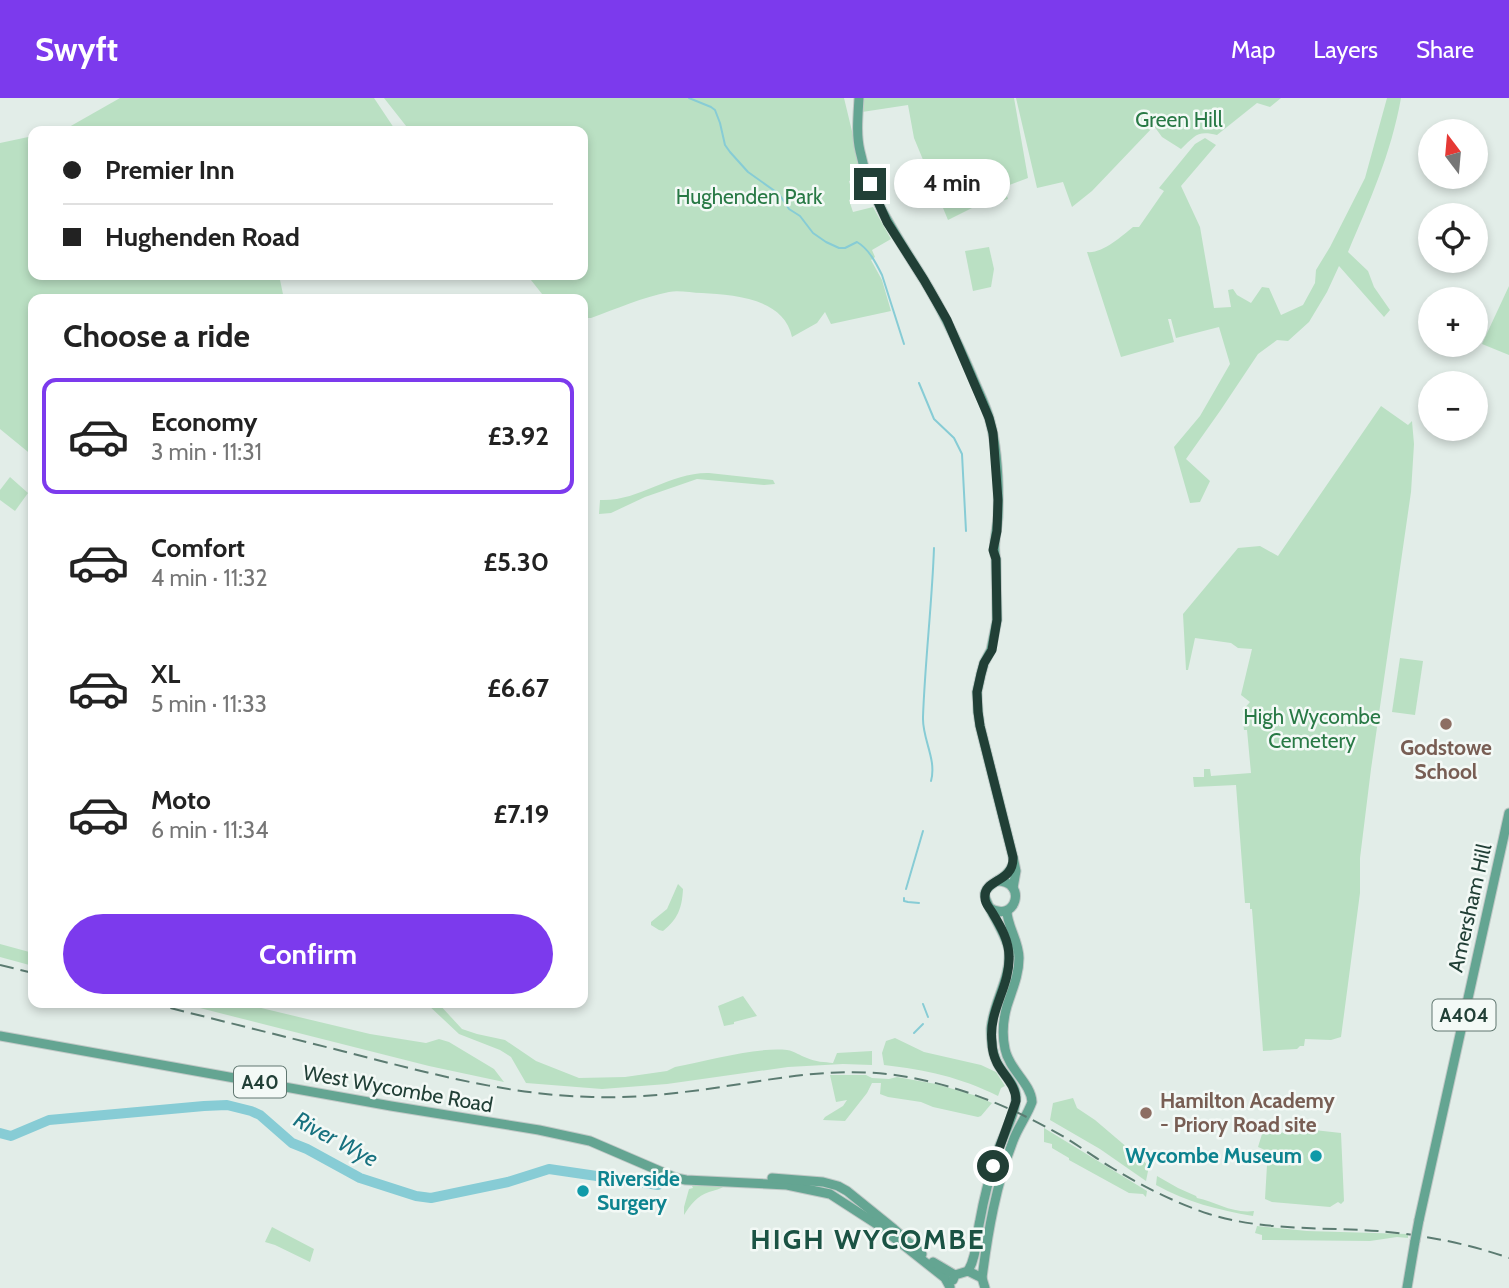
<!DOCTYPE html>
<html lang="en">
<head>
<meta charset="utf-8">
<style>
  :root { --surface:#fff; --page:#f2f2f2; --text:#222; --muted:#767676; --line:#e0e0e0; --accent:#7c3aed }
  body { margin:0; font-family:Cabin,sans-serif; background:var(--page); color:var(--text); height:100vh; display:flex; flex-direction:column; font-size:26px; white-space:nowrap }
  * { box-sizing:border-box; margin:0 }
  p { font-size:23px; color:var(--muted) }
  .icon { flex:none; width:38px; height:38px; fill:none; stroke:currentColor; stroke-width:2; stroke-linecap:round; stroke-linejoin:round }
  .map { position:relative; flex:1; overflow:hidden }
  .side { position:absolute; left:28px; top:196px; width:560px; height:714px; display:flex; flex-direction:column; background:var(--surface); border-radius:14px; box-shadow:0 4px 10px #0003 }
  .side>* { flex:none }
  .hud { position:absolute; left:28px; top:28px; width:560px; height:154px; border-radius:14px; box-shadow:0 4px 10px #0003; display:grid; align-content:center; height:154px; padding:0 35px; background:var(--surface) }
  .needle { width:46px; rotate:344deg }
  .controls { position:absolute; left:1418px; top:21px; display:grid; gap:14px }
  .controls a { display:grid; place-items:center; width:70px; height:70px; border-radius:50%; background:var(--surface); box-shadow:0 4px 10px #0003; font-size:35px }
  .end { position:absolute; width:32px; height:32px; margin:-16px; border:9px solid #213f36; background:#fff; box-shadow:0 0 0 4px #fff }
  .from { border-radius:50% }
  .bubble { position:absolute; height:49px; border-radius:24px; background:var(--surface); box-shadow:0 4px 10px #0003; font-size:23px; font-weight:800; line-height:49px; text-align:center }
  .hud b { display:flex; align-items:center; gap:24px; height:66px; font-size:26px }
  .hud b+b { border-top:2px solid var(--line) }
  .hud i { width:18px; height:18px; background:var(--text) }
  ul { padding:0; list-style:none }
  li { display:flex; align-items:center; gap:21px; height:116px; margin:0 14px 10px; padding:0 21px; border:4px solid transparent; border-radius:14px }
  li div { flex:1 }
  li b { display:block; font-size:26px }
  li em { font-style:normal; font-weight:800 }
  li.on { border-color:var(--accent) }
  li>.icon { width:63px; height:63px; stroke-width:1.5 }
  h2 { padding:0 35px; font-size:32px; line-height:84px }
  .action { display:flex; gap:14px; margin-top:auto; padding:14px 35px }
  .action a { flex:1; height:80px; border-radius:42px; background:var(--accent); color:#fff; font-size:28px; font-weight:800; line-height:80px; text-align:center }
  header { display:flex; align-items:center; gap:42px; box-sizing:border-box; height:98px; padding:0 35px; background:var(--accent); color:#fff }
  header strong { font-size:33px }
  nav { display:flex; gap:38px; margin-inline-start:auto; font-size:24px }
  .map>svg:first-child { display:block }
  .green { fill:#bae0c3 }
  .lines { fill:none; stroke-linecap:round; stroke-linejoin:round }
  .stream { stroke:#87ccd5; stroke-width:2 }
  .river { stroke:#87ccd5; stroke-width:10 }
  .primary-casing { stroke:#c1c9c7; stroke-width:11 }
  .primary { stroke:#64a592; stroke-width:9 }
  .rail { stroke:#5b7b71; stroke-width:2; stroke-dasharray:14 7; stroke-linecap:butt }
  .primary-bridge-casing { stroke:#c1c9c7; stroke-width:11; stroke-linecap:butt }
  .primary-bridge { stroke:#64a592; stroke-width:9 }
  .route { stroke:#213f36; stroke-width:9 }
  .education-dot { fill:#8d6e63; stroke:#f3f9f6; stroke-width:2.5 }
  .culture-dot { fill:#0f9aa8; stroke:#f3f9f6; stroke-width:2.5 }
  .labels { text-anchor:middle; stroke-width:5; stroke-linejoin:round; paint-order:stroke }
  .shield { fill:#f3f9f6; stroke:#607770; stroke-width:2 }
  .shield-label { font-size:19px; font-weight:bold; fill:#213f36 }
  .park-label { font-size:21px; fill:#287945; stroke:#f3f9f6 }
  .education-label { font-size:21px; font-weight:bold; fill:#785e54; stroke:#f3f9f6 }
  .street-label { font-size:21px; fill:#213f36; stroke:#f3f9f6 }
  .culture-label { font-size:21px; font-weight:bold; fill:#0d838f; stroke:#f3f9f6; text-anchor:end }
  .water-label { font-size:23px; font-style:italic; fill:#17717f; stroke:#f3f9f6 }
  .district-label { font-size:28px; font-weight:bold; letter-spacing:2px; fill:#1b5344; stroke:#f3f9f6 }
</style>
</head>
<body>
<header>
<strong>Swyft</strong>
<nav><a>Map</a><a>Layers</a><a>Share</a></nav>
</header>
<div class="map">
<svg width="1509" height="1190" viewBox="0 0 1509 1190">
  <rect width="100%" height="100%" fill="#e2ede8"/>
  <g class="green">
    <polygon points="120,0 374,0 396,33 62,33"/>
    <path d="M384,0h460l19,79 -14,4 5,17 -5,2 4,12 20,-5 18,32 -19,11 3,7 -4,3 11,20 9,31 -60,13 -6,-12 -8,11 -25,14c-8,-39 -58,-42 -90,-44 -11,0 -23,-3 -33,-1 -26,5 -53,17 -78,26h-8v-19h-37l-19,-24h56v-144h-173z"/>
    <polygon points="861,0 1014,0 1028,80 1004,89 1008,101 998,104 982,105 948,122 914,40 908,7 862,14"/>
    <path d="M1016,0h265l-11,9 -13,-4 -40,32c-20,-5 -22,1 -36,14l-19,-12 -8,-11 -62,65 -20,16 -9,-25 -26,6z"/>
    <path d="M1387,0h14c-10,56 -31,102 -53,154l20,19 6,16 16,23 -6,7 -45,-51 -12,26 -18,30 -21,19 -11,-1 -19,14 -38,57 -34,48 24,22 -10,21 -10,1 -16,-56 26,-31 30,-52 -11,-37 -43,11 -5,-19h-3l6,23 -53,15 -34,-105c15,2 35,-16 46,-25h6l25,-36 -5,-3 36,-44 10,-6 11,7 -35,41 19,41 14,81 17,-1 -3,-17 5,-1 4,6 14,8 11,-16 7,1 12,27 22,-10 12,-22 1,-13 14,-23 35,-69z"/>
    <polygon points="33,38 33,177 279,177 284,201 33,201 33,358 0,331 0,45"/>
    <polygon points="989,149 994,171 991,189 973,193 965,153"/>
    <polygon points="1509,188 1509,257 1482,246"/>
    <polygon points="1381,308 1408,327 1412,323 1414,346 1411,394 1371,671 1360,760 1360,795 1341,939 1331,942 1305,941 1304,948 1300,948 1297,951 1263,953 1252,811 1250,811 1250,805 1245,805 1236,687 1194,689 1193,679 1204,679 1204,671 1210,671 1211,678 1251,675 1247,632 1244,632 1242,613 1250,604 1241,597 1252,551 1238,550 1231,545 1195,540 1188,572 1186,572 1183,516 1238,450 1260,448 1278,458"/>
    <path d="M709,375l64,7 2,4 -11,1 -67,-6 -52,18 -34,16 -12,1 1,-14c38,2 70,-28 109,-27z"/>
    <polygon points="10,379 28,395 15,413 0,402 0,392"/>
    <polygon points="1400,560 1423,563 1415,617 1392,614"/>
    <path d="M678,786l5,5c-1,19 -5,30 -20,42l-4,-1 -8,-5v-3l16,-13z"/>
    <polygon points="0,846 33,855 33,868 0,859"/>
    <polygon points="743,898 757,918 734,924 734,926 724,928 718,908"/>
    <polygon points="180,905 240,905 370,936 426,945 439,941 449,944 494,971 504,984 429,968"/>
    <path d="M426,905h12l24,26 15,5 28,6 31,21 43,17 46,-1 42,-6 8,-4c33,-6 79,-20 112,-17 8,1 13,6 20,8 8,4 18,4 26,5l4,-10 35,-2v14l-29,-1 -55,3 -121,17 -65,5 -76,-6 -15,-26 -11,-7 -41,-16z"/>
    <path d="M895,940l29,14 57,13 15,7 9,14 -4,2 -3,8c-38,-19 -72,-26 -114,-31l-2,-12 4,-12z"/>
    <polygon points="830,977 866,977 872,980 889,981 897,979 936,986 977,998 992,1005 981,1018 978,1019 933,1009 921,1004 888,999 880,996 881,985 872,985 867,995 845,1023 823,1022 825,1019 843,1008 847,1002 836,1004"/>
    <polygon points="1073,1000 1077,1010 1095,1022 1149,1068 1146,1083 1100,1051 1050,1022 1053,1005"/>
    <polygon points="1044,1030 1147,1093 1146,1099 1143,1096 1129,1095 1069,1062 1069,1060 1052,1050 1052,1046 1044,1044"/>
    <polygon points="1291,1031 1305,1031 1341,1035 1344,1103 1341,1106 1338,1104 1330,1109 1272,1104 1265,1101 1267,1067 1265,1052 1258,1049 1262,1036 1290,1034"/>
    <path d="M1157,1078l21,12 18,8 1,2c19,4 36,16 57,13l-1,5c-35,-6 -66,-14 -97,-31z"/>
    <path d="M701,1087l24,1c-5,3 -10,4 -16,6 -12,4 -18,12 -25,23v-8l5,-18 4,-1 -1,-2z"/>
    <polygon points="1257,1128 1307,1133 1408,1136 1408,1140 1397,1139 1370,1143 1262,1142 1262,1137 1255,1135"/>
    <polygon points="272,1129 314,1151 310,1164 275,1147 265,1144"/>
  </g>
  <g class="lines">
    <g class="stream">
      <path d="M689,0l22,9 4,3 5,13 5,22 5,7 18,20 31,22 10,15 11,7 13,17 13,9 13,6h6l12,-6c12,7 19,21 25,33l22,69"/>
      <polyline points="919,285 934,321 954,340 962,356 966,433"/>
      <path d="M931,683c6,-22 -9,-42 -8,-64 2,-56 9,-113 11,-169"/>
      <polyline points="906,791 923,733"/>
      <polyline points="904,800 904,803 908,804 919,805"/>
      <polyline points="923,906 928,919"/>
      <polyline points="914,935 923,926"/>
    </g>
    <polyline class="river" points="0,1035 11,1038 49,1022 204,1008 227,1007 251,1013 260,1017 292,1045 307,1051 360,1080 416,1098 431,1100 508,1084 549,1071 658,1087"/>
    <defs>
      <g id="primary">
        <path d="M859,0c-1,18 -3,36 1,53 10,49 39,88 64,129 19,31 34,63 48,96 6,15 14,29 18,45 8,30 9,65 8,96 -1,14 -6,29 -2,42l1,61 -6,30 -7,13 -3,11 -4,18 1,20 2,14 33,131 3,14 -3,17"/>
        <path d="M990,810c26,16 38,-27 7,-27"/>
        <polyline points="0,938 391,1008 539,1032 590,1043 676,1080 686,1082 787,1087 830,1096 878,1127 945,1180 950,1189"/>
        <polyline points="772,1080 823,1084 838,1088 847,1093 894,1131 922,1156"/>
        <polyline points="1419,1122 1509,715"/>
        <polyline points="933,1164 955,1177"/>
        <path d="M968,1173c9,-15 8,-34 12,-51 4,-23 10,-45 17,-67 5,-16 19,-39 19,-56 0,-14 -15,-24 -20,-37 -4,-9 -5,-21 -5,-31 2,-27 20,-50 18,-78 -2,-18 -26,-48 -24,-58 4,-13 21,-11 28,-29"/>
        <path d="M982,1180c6,-47 14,-93 31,-137 5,-14 14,-25 19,-39 -1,-19 -23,-32 -27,-53 -3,-14 -2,-29 2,-43 5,-16 12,-31 12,-48 0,-17 -12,-32 -12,-47"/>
        <polyline points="953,1182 955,1177 968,1173 982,1180 985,1190"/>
        <polyline points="1407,1190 1415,1143"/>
      </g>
    </defs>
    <use href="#primary" class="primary-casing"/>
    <use href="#primary" class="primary"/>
    <g class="rail">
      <polyline points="0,867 33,875"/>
      <path d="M150,905c64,16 128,32 192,48 83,21 164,44 250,46 31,1 62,-1 92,-5 70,-8 139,-27 211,-17 62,9 117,32 171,63 16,10 31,21 48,31 30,18 62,34 95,45 54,17 113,13 169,17 45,4 88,12 131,27"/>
    </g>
    <defs>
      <polyline id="primary-bridge" points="1415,1143 1419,1122"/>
    </defs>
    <use href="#primary-bridge" class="primary-bridge-casing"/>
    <use href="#primary-bridge" class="primary-bridge"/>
  </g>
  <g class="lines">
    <path class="route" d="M870,86l17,38 37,58 23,40 42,98 4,15 5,67 -1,31 -4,19 3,9 1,61 -5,30 -8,13 -3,11 -4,18 1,20 2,14 33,131c1,27 -30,21 -28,41 0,6 4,9 7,14 9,15 17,28 17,45 1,30 -21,54 -17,85 0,6 2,15 5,21 7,13 19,22 19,38l-23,65"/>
  </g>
  <g class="education-dot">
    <circle cx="1446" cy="626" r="7"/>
    <circle cx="1146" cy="1015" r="7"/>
  </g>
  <g class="culture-dot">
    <circle cx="1316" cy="1058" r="7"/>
    <circle cx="583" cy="1093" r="7"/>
  </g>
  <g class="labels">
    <g class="shield">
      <rect x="1432.5" y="901.5" width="63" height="31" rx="5"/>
      <rect x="234" y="968.5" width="52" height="31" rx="5"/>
    </g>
    <g class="shield-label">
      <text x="1464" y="924">A404</text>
      <text x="260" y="991">A40</text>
    </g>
    <g class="park-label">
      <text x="1179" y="29">Green Hill</text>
      <text x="749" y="106">Hughenden Park</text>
      <text x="1312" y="626">High Wycombe<tspan x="1312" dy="24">Cemetery</tspan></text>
    </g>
    <g class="education-label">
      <text x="1446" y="657">Godstowe<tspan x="1446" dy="24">School</tspan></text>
      <text x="1160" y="1010" text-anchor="start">Hamilton Academy<tspan x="1160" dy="24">- Priory Road site</tspan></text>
    </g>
    <g class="street-label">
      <text transform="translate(1470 810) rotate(-77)" y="7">Amersham Hill</text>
      <text transform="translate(398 991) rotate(10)" y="7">West Wycombe Road</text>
    </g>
    <g class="culture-label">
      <text x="1302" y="1065">Wycombe Museum</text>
      <text x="597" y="1088" text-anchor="start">Riverside<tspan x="597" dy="24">Surgery</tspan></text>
    </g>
    <g class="water-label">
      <text transform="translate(336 1041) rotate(28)" y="8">River Wye</text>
    </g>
    <g class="district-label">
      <text x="868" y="1151">HIGH WYCOMBE</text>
    </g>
  </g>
</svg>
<div class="controls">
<a><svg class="needle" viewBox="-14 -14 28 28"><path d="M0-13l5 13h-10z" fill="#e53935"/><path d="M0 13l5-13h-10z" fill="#767676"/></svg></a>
<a><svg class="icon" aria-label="locate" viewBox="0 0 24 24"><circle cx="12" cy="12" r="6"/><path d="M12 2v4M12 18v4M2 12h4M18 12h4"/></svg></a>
<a>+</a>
<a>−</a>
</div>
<i class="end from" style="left:993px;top:1068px"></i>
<i class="end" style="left:870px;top:86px"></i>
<div class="bubble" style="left:894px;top:61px;width:116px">4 min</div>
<div class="hud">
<b><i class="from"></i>Premier Inn</b>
<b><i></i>Hughenden Road</b>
</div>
<section class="side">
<h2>Choose a ride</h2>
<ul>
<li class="on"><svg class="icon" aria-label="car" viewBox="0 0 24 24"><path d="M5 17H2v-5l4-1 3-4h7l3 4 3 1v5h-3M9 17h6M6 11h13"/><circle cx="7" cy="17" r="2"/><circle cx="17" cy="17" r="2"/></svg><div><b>Economy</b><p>3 min · 11:31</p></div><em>£3.92</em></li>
<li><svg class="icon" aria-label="car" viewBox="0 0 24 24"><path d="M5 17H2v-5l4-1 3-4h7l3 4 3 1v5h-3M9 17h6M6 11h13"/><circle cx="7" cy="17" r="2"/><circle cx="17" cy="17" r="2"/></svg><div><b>Comfort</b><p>4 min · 11:32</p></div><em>£5.30</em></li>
<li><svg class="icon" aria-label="car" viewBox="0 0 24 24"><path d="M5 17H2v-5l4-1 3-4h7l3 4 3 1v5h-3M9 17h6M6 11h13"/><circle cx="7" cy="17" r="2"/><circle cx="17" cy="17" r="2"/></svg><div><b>XL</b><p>5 min · 11:33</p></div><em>£6.67</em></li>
<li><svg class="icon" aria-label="car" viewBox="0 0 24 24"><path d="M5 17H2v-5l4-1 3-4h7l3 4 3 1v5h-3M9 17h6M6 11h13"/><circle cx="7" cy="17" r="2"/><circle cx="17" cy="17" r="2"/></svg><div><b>Moto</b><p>6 min · 11:34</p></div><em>£7.19</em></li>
</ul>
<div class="action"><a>Confirm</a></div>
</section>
</div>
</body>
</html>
